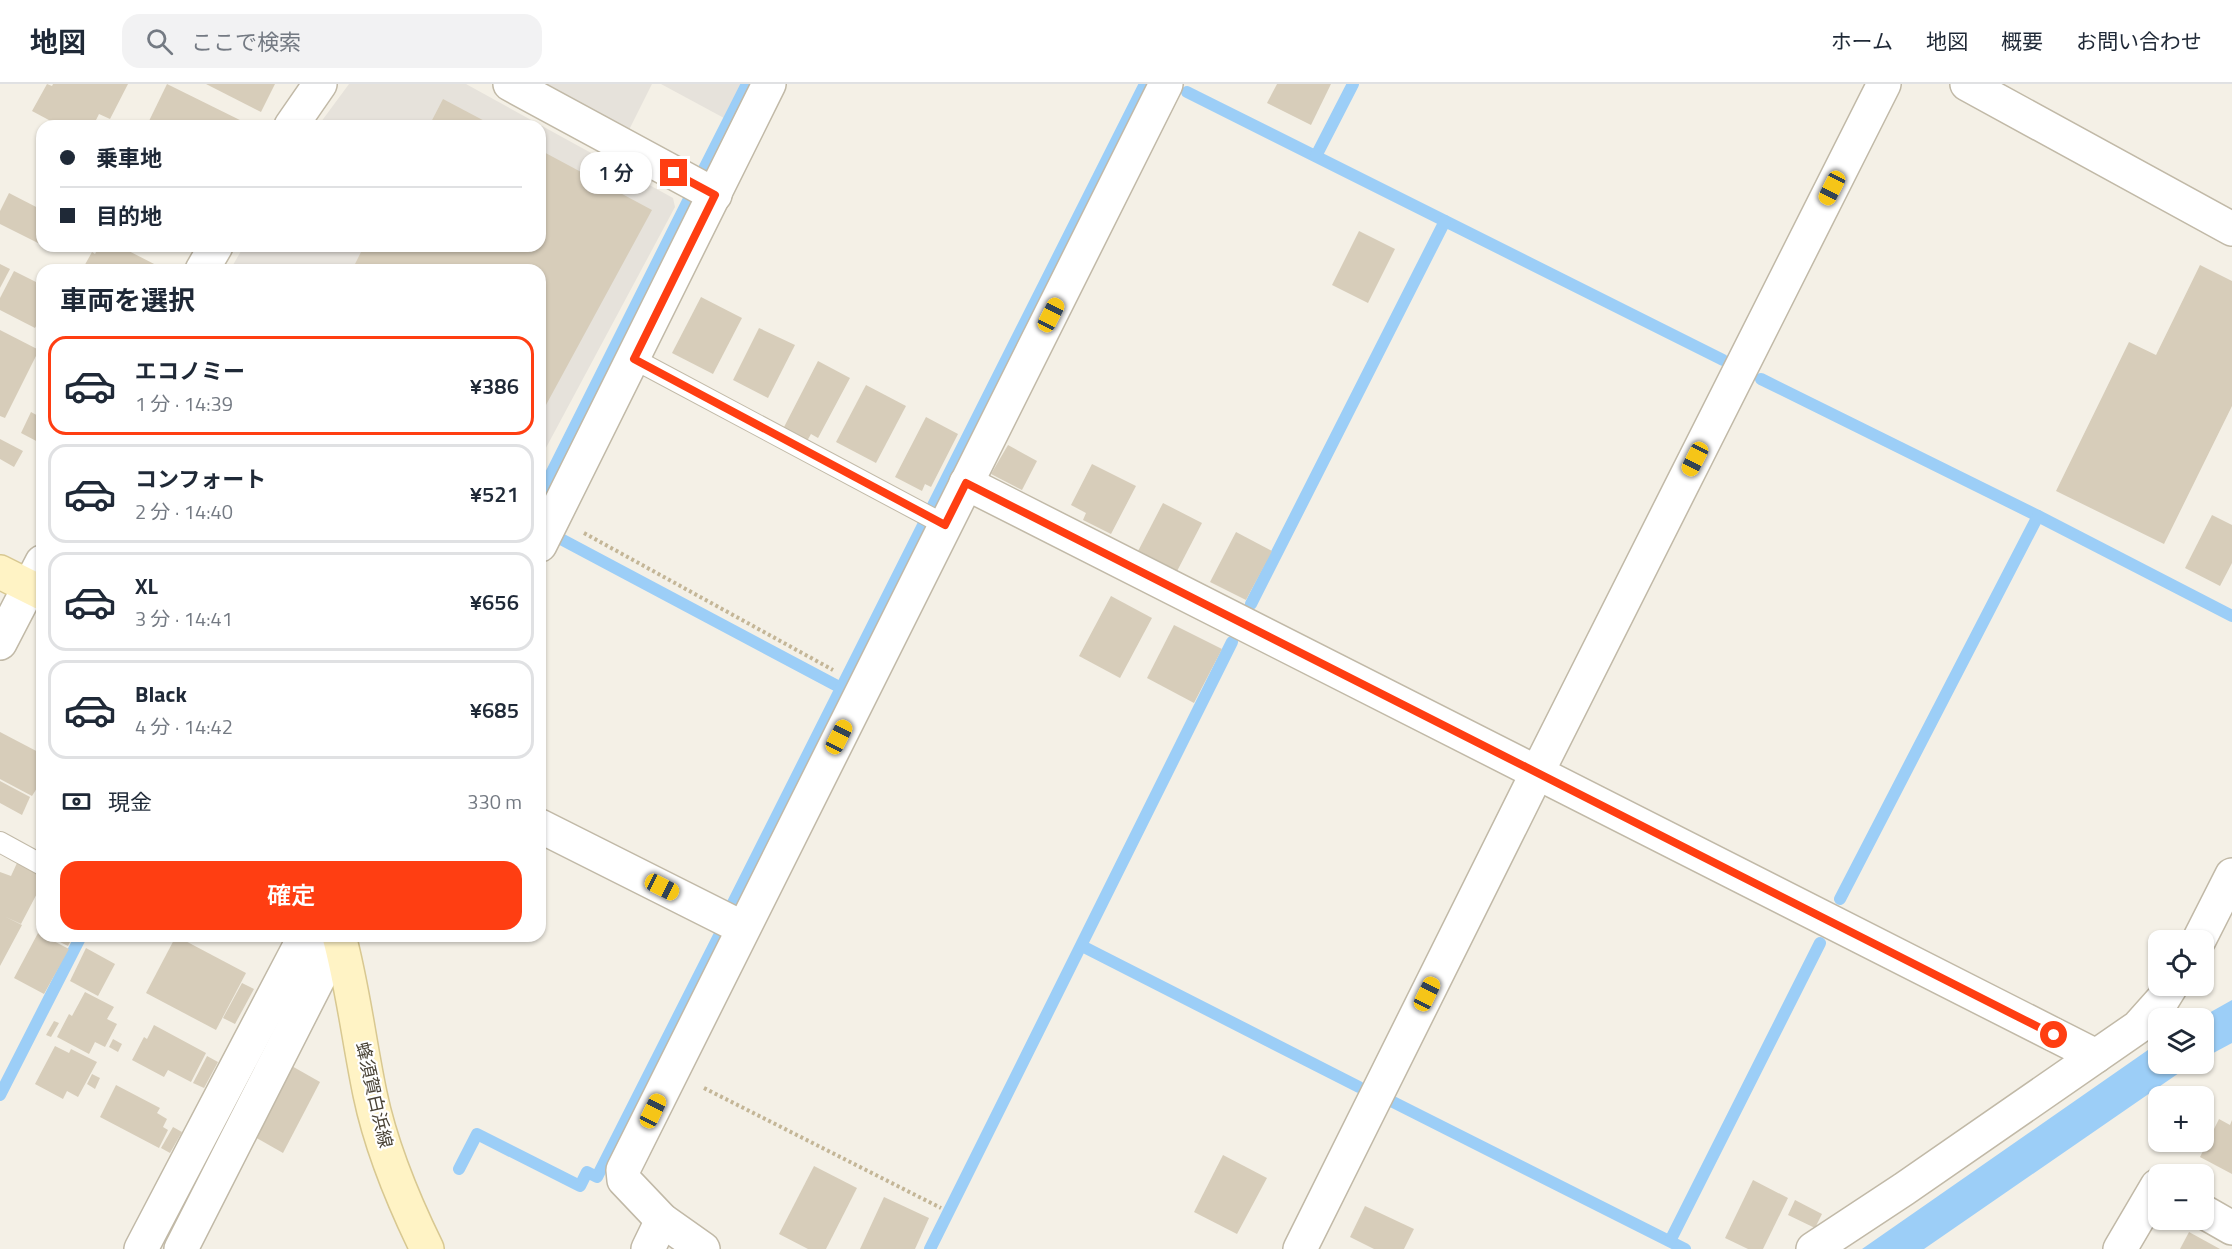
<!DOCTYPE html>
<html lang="ja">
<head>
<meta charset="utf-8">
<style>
  :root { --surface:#fff; --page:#f2f2f3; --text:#1f2937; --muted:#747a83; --line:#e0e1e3; --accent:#ff3e12 }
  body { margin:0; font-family:"Titillium Web","Noto Sans JP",sans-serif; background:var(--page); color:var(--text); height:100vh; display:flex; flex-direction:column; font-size:22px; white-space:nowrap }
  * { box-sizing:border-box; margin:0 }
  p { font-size:20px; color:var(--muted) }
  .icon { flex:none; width:33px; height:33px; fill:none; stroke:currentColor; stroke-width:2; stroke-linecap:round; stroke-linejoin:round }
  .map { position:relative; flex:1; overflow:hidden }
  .panel { position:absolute; left:36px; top:180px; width:510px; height:678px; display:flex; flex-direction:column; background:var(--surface); border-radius:18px; box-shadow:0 2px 4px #0004 }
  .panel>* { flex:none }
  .top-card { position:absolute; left:36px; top:36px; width:510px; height:132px; border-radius:18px; box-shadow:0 2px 4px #0004; display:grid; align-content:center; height:132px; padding:0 24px; background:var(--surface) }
  .tools { position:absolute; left:2148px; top:846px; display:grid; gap:12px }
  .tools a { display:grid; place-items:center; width:66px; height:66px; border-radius:12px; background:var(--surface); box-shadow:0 2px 4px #0004; font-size:30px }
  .end { position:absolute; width:27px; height:27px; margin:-14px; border:8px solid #ff3e12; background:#fff; box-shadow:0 0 0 3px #fff }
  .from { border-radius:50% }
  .bubble { position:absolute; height:42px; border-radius:18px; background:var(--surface); box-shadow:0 2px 4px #0004; font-size:20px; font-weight:600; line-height:42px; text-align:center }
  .car { position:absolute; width:18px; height:36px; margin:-18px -9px; border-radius:8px; box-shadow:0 0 4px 2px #0007; background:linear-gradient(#f5c518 24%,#345 0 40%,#f5c518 0 76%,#345 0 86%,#f5c518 0) }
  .top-card b { display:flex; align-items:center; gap:21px; height:57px; font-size:22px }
  .top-card b+b { border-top:2px solid var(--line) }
  .top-card i { width:15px; height:15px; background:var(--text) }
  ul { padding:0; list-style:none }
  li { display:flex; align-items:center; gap:18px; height:99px; margin:0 12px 9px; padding:0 12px; border:3px solid var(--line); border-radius:18px }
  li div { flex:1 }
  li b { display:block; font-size:22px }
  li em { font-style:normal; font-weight:600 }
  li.current { border-color:var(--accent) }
  li>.icon { width:54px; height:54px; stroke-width:1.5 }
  h2 { padding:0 24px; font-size:27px; line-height:72px }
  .pay { display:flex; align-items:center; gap:15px; height:66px; padding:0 24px; font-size:22px }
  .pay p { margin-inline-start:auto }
  .primary-button { display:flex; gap:12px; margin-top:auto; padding:12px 24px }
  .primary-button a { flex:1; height:69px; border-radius:18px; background:var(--accent); color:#fff; font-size:24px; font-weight:600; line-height:69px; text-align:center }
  header { display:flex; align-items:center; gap:36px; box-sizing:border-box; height:84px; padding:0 30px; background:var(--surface); border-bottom:2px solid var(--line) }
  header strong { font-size:28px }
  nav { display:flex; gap:33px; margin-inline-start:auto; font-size:21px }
  .search { width:420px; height:54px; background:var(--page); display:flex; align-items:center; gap:15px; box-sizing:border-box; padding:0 21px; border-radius:18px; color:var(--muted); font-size:22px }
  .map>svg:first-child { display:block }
  .industrial { fill:#e6e2db }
  .water { fill:#9ccef7 }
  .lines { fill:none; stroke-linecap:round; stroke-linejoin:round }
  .stream { stroke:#9ccef7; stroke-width:12 }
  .building { fill:#d7cdba }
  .service-casing { stroke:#c1b9a7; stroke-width:22 }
  .minor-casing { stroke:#c1b9a7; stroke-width:36 }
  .tertiary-casing { stroke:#c1b9a7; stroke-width:36 }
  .secondary-casing { stroke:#d8c891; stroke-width:36 }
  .path { stroke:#c4b697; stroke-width:4; stroke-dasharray:3 3; stroke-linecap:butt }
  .service { stroke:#fff; stroke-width:20 }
  .minor { stroke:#fff; stroke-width:33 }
  .tertiary { stroke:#fff; stroke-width:33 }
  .secondary { stroke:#fff3c5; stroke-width:33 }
  .route { stroke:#ff3e12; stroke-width:8 }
  .labels { text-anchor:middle; stroke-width:4.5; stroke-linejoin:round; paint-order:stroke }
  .street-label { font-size:18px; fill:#484134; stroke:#fff }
</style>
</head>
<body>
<header>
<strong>地図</strong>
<div class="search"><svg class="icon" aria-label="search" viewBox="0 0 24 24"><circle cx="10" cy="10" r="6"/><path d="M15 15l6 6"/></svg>ここで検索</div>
<nav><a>ホーム</a><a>地図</a><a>概要</a><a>お問い合わせ</a></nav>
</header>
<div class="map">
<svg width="2232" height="1165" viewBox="0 0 2232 1165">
  <rect width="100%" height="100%" fill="#f4f0e6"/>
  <g class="industrial">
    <polygon points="349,0 466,0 673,114 675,123 540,375 540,186 230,186 244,162 540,162 540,42 318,42"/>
    <polygon points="530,0 652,0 624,56"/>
    <polygon points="661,0 741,0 724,34"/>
  </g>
  <g class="water">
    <polygon points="2232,916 2232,959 2204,974 2204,934 2200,934"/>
    <polygon points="2158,959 2158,980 2192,980 1924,1165 1862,1165"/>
  </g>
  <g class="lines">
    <g class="stream">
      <polyline points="1187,8 1723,276"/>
      <polyline points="1316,72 1353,0"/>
      <polyline points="704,85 747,0"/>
      <polyline points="1761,295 2038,432 2232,532"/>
      <polyline points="540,412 688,117"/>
      <polyline points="559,454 843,605"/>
      <polyline points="1251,520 1445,137"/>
      <polyline points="1840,815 2038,432"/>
      <polyline points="732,821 1145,0"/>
      <polyline points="1082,862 1359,1003"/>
      <polyline points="0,1011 81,852"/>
      <polyline points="1393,1018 1685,1165"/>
      <polyline points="459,1085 477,1050 580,1102 587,1088 597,1093 721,848"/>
      <polyline points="1670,1157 1820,859"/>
      <polyline points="930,1165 1232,558"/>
    </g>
  </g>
  <g class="building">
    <polygon points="47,0 52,2 53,0 128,0 110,35 99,30 93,42 60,42 32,27"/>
    <polygon points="167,0 252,42 159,42 149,37"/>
    <polygon points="206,0 275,0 261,28"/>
    <polygon points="1277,0 1331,0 1311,41 1267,19"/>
    <polygon points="443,15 494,42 429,42"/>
    <polygon points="540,66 652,126 540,332 540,186 352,186 364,162 540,162"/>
    <polygon points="9,109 42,126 42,161 0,140 0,127"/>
    <polygon points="1359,147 1395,165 1368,219 1332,201"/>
    <polygon points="99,162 119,162 160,183 159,186 82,186 92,168 95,170"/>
    <polygon points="0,180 10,185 0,204"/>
    <polygon points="2200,181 2232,197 2232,322 2164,460 2056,407 2129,258 2156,271"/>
    <polygon points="14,187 42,201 42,231 35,244 0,226 0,214"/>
    <polygon points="701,213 742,234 713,290 672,269"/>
    <polygon points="759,244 795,261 768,314 733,296"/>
    <polygon points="0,246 39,266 5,334 0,332"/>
    <polygon points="818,277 850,294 818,354 811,350 807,357 783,345"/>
    <polygon points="866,301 906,322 876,379 836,358"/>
    <polygon points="31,328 42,334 42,360 21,349"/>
    <polygon points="926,333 958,350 931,403 925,400 922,407 895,393"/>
    <polygon points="0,355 23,367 14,383 0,375"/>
    <polygon points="1008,361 1037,377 1022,406 991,390"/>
    <polygon points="1092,380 1136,402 1111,450 1083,436 1086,429 1071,421"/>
    <polygon points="1163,419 1202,439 1175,491 1136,471"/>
    <polygon points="2212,431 2232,441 2232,479 2220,502 2185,484"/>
    <polygon points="1236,448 1272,467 1246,516 1210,498"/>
    <polygon points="1111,512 1152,534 1120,594 1079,572"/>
    <polygon points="1174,541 1222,565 1194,619 1147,594"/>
    <polygon points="0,648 42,670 42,696 32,712 0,695"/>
    <polygon points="0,697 30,713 22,731 0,719"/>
    <polygon points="17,779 42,792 42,800 21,840 6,833 22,841 0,882 0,788 11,792"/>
    <polygon points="38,849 69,865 44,910 14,894"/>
    <polygon points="48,852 73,852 68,862"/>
    <polygon points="176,852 246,889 216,946 146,909"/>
    <polygon points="86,864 115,880 98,912 70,897"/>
    <polygon points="242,899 254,905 235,940 223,934"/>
    <polygon points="85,908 114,923 107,935 117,940 105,963 95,958 89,970 57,953 69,930 72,932"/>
    <polygon points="54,937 59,939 51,953 46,951"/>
    <polygon points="154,941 206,969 191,998 168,986 164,993 132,976 144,953 147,955"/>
    <polygon points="113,955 122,960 118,968 109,963"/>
    <polygon points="55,962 69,969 71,965 97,978 78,1013 67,1007 63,1015 35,1000"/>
    <polygon points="207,972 218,978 204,1004 193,999"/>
    <polygon points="290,981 320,998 283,1069 253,1052"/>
    <polygon points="92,990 100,994 95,1005 87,1000"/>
    <polygon points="116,1001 160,1024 157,1029 167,1035 163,1043 168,1046 159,1064 100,1033"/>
    <polygon points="2219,1035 2230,1041 2232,1036 2232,1090 2200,1073"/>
    <polygon points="173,1043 182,1048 170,1069 161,1064"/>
    <polygon points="1223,1071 1267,1094 1237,1150 1194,1128"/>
    <polygon points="814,1082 857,1104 826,1165 808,1165 779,1150"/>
    <polygon points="1753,1096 1788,1114 1763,1165 1748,1165 1725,1154"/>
    <polygon points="884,1113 929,1134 915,1165 860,1165"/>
    <polygon points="1795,1116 1822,1130 1815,1144 1788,1131"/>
    <polygon points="1365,1122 1414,1145 1404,1165 1374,1165 1350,1153"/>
    <polygon points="2189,1148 2220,1165 2180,1165"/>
  </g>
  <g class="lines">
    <defs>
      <g id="service">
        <polyline points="634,275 945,441"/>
        <polyline points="0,758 42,781"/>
      </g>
      <g id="minor">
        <polyline points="510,0 715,111"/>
        <polyline points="1967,0 2232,145"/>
        <polyline points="291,42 320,0"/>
        <polyline points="202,186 216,162"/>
        <polyline points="966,399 2096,972"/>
        <polyline points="540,461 769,0"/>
        <polyline points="540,742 743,844"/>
        <polyline points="2199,856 2232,791"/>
        <polyline points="2204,1128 2232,1144"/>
        <polyline points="141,1165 305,852"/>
        <polyline points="181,1165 340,852"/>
        <polyline points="648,1165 662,1136"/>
        <polyline points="703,1165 662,1136 624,1096 623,1086 1166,0"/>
        <polyline points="1300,1165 1538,687 1884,0"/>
        <polyline points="1813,1165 1904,1105 2138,943 2163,915 2171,902"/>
        <polyline points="2120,1165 2157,1102 2158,1103"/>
      </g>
      <polyline id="tertiary" points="0,559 42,478"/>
      <g id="secondary">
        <polyline points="0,488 42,509"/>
        <path d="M339,852c14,52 20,105 31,158 11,53 33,106 57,155"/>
      </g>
    </defs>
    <use href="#service" class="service-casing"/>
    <use href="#minor" class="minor-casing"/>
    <use href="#tertiary" class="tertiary-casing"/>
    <use href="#secondary" class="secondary-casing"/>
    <g class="path">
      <polyline points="584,449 833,586"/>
      <polyline points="704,1004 941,1124"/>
    </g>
    <use href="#service" class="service"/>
    <use href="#minor" class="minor"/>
    <use href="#tertiary" class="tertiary"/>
    <use href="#secondary" class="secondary"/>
  </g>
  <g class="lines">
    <polyline class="route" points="674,89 715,111 634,275 945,441 966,399 2054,951"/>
  </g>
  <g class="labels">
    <g class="street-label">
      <text transform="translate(374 1011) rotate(77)" y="6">蜂須賀白浜線</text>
    </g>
  </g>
</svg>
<div class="tools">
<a><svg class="icon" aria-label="locate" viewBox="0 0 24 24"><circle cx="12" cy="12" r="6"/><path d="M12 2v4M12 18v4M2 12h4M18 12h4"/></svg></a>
<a><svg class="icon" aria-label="layers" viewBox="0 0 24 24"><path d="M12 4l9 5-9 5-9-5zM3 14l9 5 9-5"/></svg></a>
<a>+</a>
<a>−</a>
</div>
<i class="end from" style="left:2054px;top:951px"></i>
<i class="end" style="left:674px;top:89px"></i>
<div class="bubble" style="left:580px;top:68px;width:72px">1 分</div>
<i class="car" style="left:1832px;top:104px;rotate:207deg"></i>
<i class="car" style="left:1051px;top:231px;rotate:27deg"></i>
<i class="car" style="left:1695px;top:375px;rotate:207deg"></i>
<i class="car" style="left:839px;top:653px;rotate:27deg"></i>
<i class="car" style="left:662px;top:803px;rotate:117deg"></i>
<i class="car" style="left:1427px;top:910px;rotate:26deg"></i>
<i class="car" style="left:653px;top:1027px;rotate:26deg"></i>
<div class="top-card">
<b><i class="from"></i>乗車地</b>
<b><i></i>目的地</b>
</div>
<section class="panel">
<h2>車両を選択</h2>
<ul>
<li class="current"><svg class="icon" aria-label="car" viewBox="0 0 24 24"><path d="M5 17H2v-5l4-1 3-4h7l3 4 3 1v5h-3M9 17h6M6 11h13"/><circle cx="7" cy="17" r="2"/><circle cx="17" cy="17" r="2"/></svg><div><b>エコノミー</b><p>1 分 · 14:39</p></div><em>¥386</em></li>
<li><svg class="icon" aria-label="car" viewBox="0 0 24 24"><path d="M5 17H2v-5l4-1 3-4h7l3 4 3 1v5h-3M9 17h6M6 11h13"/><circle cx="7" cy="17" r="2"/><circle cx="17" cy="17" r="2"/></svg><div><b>コンフォート</b><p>2 分 · 14:40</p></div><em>¥521</em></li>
<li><svg class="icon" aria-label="car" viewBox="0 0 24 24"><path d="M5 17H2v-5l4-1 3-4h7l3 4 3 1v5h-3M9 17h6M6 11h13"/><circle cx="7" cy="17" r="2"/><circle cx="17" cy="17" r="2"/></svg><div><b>XL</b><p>3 分 · 14:41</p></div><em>¥656</em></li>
<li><svg class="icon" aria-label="car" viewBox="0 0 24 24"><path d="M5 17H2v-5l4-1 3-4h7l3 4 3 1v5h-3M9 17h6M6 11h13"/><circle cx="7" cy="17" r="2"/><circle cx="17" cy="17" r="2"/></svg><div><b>Black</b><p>4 分 · 14:42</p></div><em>¥685</em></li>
</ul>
<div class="pay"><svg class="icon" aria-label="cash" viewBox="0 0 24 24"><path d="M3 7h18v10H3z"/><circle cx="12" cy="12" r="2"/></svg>現金<p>330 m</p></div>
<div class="primary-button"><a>確定</a></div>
</section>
</div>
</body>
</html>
